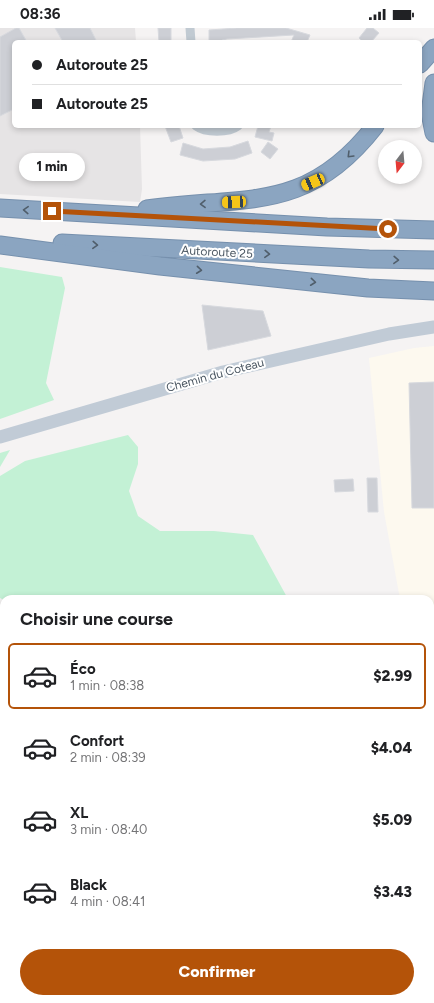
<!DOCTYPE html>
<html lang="fr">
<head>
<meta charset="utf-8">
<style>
  :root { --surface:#fff; --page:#f6f6f6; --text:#202124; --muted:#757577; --line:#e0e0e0; --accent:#b45309 }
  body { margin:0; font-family:Figtree,sans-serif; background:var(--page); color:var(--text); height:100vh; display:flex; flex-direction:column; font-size:15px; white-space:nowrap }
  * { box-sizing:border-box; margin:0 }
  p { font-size:13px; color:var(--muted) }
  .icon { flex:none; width:22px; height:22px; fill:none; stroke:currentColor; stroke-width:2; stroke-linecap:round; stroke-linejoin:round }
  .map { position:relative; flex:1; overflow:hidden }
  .details { position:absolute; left:0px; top:567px; width:434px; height:408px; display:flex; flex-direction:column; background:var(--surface); border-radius:12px 12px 0 0; box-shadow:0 2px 6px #0003 }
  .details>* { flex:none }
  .top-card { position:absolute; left:12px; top:12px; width:410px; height:88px; border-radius:6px; box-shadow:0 2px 6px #0003; display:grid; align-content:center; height:88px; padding:0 20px; background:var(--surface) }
  .needle { width:26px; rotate:196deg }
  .tools { position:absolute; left:378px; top:112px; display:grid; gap:8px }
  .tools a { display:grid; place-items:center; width:44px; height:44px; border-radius:50%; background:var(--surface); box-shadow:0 2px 6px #0003; font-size:20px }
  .end { position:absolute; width:18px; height:18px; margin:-9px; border:5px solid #b45309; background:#fff; box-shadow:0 0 0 2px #fff }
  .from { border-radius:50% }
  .bubble { position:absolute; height:28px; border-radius:14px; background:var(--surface); box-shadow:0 2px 6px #0003; font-size:13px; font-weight:800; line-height:28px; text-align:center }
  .car { position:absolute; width:12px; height:24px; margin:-12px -6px; border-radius:5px; box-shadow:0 0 3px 1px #0007; background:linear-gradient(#f5c518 24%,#345 0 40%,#f5c518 0 76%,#345 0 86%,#f5c518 0) }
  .top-card b { display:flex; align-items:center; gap:14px; height:38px; font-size:15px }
  .top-card b+b { border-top:1px solid var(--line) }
  .top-card i { width:10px; height:10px; background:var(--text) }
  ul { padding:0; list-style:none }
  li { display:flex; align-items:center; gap:12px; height:66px; margin:0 8px 6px; padding:0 12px; border:2px solid transparent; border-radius:6px }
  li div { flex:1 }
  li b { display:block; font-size:15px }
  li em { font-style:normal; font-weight:800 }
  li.current { border-color:var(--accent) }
  li>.icon { width:36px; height:36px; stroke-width:1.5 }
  h2 { padding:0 20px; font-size:18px; line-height:48px }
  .cta { display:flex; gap:8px; margin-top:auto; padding:8px 20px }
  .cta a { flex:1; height:46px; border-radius:24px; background:var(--accent); color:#fff; font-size:16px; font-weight:800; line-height:46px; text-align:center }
  .status { display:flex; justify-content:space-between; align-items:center; height:28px; padding:0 20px; background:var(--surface); direction:ltr }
  .status svg { height:11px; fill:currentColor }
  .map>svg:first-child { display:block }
  .commercial { fill:#fdf9ef }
  .education { fill:#e6e4e5 }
  .green { fill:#c3f1d5 }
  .building { fill:#cdcfd5; stroke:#d7d9de }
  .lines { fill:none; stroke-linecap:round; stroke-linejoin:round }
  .highway-casing { stroke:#7690ad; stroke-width:19 }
  .street { stroke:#c1cad2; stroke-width:9 }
  .secondary { stroke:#c1cbd6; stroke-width:13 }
  .highway { stroke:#8ba5c1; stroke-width:17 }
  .oneway { stroke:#505e6b }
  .route { stroke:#b45309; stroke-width:5 }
  .labels { text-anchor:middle; stroke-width:4; stroke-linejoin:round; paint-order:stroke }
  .street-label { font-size:12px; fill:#4a5661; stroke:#fff }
</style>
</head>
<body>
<div class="status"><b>08:36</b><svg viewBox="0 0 49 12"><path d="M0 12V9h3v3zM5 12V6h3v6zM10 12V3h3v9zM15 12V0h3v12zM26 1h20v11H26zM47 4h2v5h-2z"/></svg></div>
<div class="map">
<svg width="434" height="975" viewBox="0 0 434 975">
  <rect width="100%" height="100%" fill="#f5f3f3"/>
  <polygon class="commercial" points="434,318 434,655 430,652 430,571 400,571 384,484 369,330 414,320"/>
  <polygon class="education" points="0,0 135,0 136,14 14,14 14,98 140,98 142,161 140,174 0,166"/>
  <g class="green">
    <polygon points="0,239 62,249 65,260 46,355 54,372 0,391"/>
    <polygon points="128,407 138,419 138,436 129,463 138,488 160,503 214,503 253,507 288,571 4,572 0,570 0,448 25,433"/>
    <polygon points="10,422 0,439 0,425"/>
    <polygon points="430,652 434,655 434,801 430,800"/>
  </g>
  <g class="building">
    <polygon points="16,0 19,0 27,14 14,14 14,81 0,88 0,9"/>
    <polygon points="55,0 90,0 97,14 63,14"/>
    <polygon points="158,0 171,0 171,14 159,14"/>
    <polygon points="237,0 286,0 310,7 307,14 291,14 294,7 227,11 222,12 222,14 209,14 209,2"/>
    <polygon points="367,0 373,0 379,5 371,14 363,14 359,10"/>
    <polygon points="165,98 179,98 183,110 171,114"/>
    <polygon points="258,98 271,98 269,104 274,105 272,113 255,109"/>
    <polygon points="248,113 252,125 235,131 203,133 180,127 183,115 203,121 230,119"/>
    <polygon points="268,114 278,121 270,131 261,124"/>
    <polygon points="202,277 263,283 271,308 208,322"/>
    <polygon points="434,354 434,480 412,480 409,355"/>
    <polygon points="367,450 377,450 378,484 368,484"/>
    <polygon points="353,451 354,463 335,464 334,452"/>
  </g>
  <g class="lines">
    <defs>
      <g id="highway">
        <polyline points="420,36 434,20"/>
        <polyline points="434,55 430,85 434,105"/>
        <polyline points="0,180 327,199 434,202"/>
        <path d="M147,181c97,-14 159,6 228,-83"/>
        <polyline points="62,215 369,231 434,232"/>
        <polyline points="0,217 160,238 368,260 434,263"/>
      </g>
    </defs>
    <use href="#highway" class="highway-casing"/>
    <g class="street">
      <polyline points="190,0 191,14"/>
      <path d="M196,98c9,7 33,7 42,0"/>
      <polyline points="0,643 4,647"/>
      <polyline points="0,693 4,682"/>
      <polyline points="0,859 4,857"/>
      <polyline points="430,874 434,879"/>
      <polyline points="161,971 170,975"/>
      <polyline points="344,971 347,975"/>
      <polyline points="11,975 20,971"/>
    </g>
    <polyline class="secondary" points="0,409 223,344 389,306 434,299"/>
    <use href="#highway" class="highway"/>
  </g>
  <defs><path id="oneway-chevron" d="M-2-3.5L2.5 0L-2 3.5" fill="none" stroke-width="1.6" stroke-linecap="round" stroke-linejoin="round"/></defs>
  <g class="oneway">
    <use href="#oneway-chevron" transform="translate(350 127) rotate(135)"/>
    <use href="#oneway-chevron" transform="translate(203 176) rotate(179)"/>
    <use href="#oneway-chevron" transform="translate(26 182) rotate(-177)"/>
    <use href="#oneway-chevron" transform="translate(95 217) rotate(3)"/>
    <use href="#oneway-chevron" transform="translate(267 226) rotate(3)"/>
    <use href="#oneway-chevron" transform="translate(396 232) rotate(2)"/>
    <use href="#oneway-chevron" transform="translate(199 242) rotate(6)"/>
    <use href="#oneway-chevron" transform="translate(313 254) rotate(6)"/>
  </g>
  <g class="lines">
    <polyline class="route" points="52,183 388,201"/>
  </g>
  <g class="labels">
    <g class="street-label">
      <text transform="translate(217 224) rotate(3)" y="4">Autoroute 25</text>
      <text transform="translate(215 347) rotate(-15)" y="4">Chemin du Coteau</text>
    </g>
  </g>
</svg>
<div class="tools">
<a><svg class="needle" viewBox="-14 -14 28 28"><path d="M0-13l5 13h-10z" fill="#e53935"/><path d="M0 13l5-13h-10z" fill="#757577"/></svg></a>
</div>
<i class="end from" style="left:388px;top:201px"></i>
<i class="end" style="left:52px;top:183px"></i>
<div class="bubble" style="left:19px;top:125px;width:66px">1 min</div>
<i class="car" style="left:313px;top:154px;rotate:247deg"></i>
<i class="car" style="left:234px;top:174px;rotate:267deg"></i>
<div class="top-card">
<b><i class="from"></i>Autoroute 25</b>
<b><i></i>Autoroute 25</b>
</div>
<section class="details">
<h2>Choisir une course</h2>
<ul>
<li class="current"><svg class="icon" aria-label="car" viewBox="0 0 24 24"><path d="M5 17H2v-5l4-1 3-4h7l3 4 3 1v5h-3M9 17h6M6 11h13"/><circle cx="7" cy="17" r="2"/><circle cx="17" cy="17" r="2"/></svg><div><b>Éco</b><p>1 min · 08:38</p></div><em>$2.99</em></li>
<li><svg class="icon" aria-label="car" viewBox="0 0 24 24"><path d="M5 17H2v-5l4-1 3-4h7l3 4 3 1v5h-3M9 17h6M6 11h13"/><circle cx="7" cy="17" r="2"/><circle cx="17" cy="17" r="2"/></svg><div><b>Confort</b><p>2 min · 08:39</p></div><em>$4.04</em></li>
<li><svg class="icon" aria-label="car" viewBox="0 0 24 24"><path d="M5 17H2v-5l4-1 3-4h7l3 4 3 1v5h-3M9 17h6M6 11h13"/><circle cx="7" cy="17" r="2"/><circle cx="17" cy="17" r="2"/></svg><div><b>XL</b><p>3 min · 08:40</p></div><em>$5.09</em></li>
<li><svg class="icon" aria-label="car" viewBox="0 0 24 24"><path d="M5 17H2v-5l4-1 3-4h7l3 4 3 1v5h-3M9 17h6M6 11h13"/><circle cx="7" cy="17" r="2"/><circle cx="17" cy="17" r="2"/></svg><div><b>Black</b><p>4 min · 08:41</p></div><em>$3.43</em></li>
</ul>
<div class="cta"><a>Confirmer</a></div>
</section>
</div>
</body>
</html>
